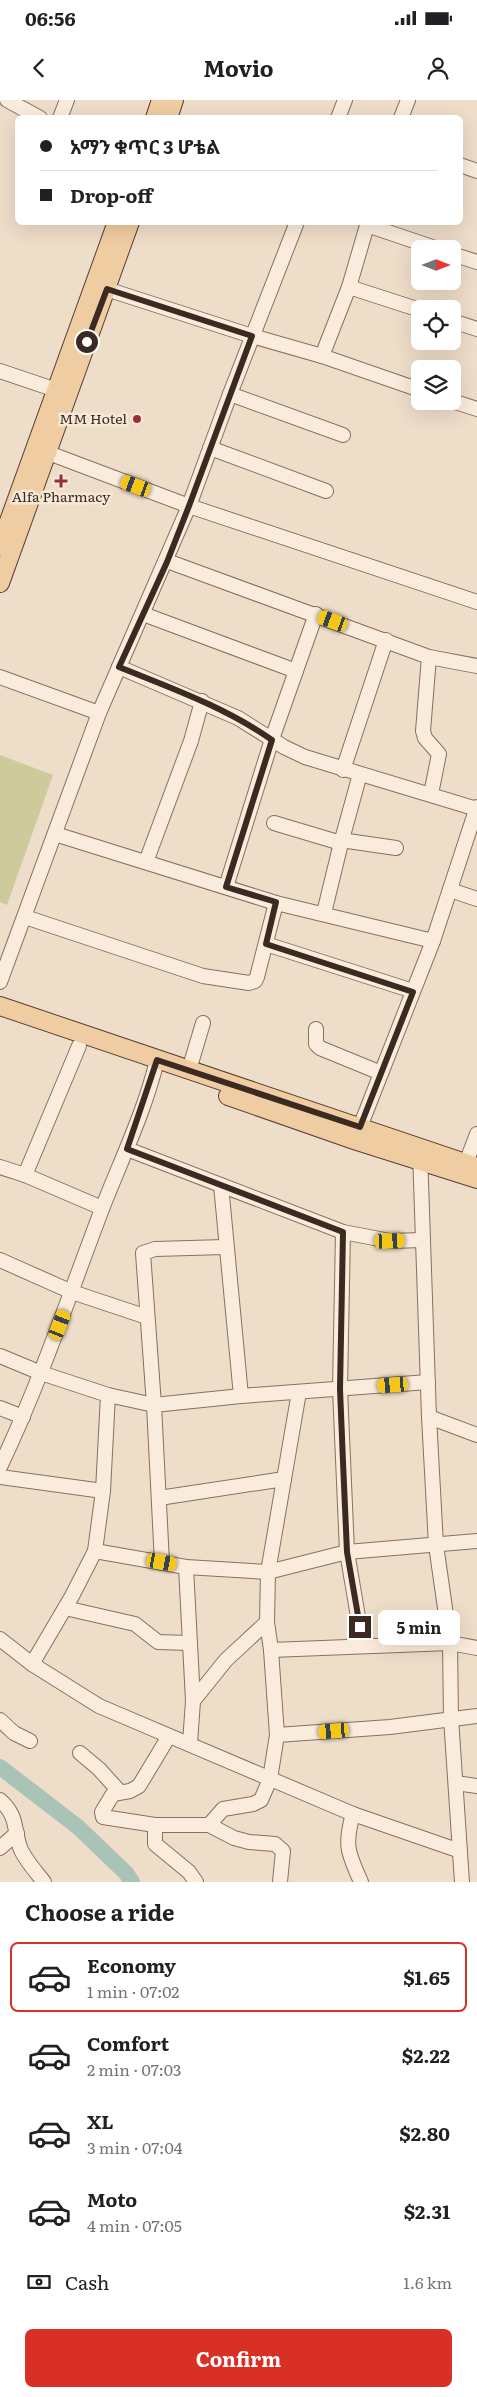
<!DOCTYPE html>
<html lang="en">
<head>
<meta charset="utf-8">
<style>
  :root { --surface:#fff; --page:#f6f6f6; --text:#202124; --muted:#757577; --line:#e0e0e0; --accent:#d93025 }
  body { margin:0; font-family:Literata,"Noto Sans Ethiopic",serif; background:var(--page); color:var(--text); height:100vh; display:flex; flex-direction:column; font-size:19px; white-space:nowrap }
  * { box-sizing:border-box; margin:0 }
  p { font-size:16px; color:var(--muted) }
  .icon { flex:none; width:28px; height:28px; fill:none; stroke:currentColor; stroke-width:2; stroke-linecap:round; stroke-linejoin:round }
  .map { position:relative; height:1782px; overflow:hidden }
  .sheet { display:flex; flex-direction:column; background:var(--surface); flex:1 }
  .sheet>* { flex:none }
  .top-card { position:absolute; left:15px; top:15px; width:448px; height:110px; border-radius:8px; box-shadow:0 5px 20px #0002; display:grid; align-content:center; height:110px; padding:0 25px; background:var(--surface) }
  .needle { width:32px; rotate:90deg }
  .fabs { position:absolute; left:411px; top:140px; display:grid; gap:10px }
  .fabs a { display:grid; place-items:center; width:50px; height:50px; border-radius:8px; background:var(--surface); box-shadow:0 5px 20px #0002; font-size:25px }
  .end { position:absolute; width:22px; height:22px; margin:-11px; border:6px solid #3b2a21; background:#fff; box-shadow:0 0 0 2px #fff }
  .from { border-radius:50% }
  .bubble { position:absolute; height:35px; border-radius:8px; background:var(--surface); box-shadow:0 5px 20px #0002; font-size:16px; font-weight:700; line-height:35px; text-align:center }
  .car { position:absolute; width:15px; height:30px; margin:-15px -8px; border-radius:6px; box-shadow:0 0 4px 1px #0007; background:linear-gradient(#f5c518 24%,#345 0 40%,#f5c518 0 76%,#345 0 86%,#f5c518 0) }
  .top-card b { display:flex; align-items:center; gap:18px; height:48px; font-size:19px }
  .top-card b+b { border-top:1px solid var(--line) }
  .top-card i { width:12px; height:12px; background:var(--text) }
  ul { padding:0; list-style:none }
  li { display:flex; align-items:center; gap:15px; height:70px; margin:0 10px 8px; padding:0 15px; border:2px solid transparent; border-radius:8px }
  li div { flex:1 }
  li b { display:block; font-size:19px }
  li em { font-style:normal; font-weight:700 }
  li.on { border-color:var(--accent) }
  li>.icon { width:45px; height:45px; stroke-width:1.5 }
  h2 { padding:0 25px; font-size:22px; line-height:60px }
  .pay { display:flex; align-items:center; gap:12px; height:55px; padding:0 25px; font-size:19px }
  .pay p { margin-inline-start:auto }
  .primary-button { display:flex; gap:10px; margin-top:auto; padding:10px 25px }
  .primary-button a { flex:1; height:58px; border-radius:8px; background:var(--accent); color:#fff; font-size:20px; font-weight:700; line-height:58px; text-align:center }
  .status { display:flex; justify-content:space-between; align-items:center; height:35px; padding:0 25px; background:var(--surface); direction:ltr }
  .status svg { height:14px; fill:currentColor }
  header { display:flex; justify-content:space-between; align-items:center; height:65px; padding:0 25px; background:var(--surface); font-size:22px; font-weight:700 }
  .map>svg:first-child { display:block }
  .green { fill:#cdcb9c }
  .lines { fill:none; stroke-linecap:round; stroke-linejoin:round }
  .river { stroke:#a9c3b7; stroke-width:16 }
  .minor-casing { stroke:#8b6f5d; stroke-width:16 }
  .major-casing { stroke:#593e31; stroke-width:20 }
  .minor { stroke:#f9ecdc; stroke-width:14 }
  .major { stroke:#f0cca2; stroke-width:18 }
  .route { stroke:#3b2a21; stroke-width:6 }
  .poi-dot { fill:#992e3f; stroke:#f6e9d8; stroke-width:2 }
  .labels { text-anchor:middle; stroke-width:5; stroke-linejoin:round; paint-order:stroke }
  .poi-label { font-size:14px; fill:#3b2a21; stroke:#f6e9d8; text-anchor:end }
</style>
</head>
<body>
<div class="status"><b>06:56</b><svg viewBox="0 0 49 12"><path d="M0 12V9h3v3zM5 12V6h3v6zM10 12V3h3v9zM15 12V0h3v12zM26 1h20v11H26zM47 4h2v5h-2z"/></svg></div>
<header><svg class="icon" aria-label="back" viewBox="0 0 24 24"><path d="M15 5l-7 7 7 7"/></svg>Movio<svg class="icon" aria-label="person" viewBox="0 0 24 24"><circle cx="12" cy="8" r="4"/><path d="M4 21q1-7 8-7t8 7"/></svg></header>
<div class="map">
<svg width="477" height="1782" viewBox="0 0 477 1782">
  <rect width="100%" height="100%" fill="#eeddc9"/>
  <polygon class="green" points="0,655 53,675 7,805 0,802"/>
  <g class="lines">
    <polyline class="river" points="0,1667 78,1727 126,1773 132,1782"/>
    <defs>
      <g id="minor">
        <polyline points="7,0 40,18"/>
        <polyline points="60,18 67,0"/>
        <polyline points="338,18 345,0"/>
        <polyline points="401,18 408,0"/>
        <polyline points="460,65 477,71"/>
        <polyline points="367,125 438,149"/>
        <polyline points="452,154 477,162"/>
        <polyline points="97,186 252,236 322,256 420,290"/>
        <polyline points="349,187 420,210"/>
        <polyline points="452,221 477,229"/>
        <polyline points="322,256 349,187 368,122"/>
        <polyline points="0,271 65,293"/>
        <polyline points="230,294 343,335"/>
        <polyline points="452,301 477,309"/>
        <polyline points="210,348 326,391"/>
        <polyline points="38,349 189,406 477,502"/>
        <polyline points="167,461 429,557 477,566"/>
        <polyline points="143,514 296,571"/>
        <polyline points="429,557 423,631 425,638 439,654 431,694"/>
        <polyline points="119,567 238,618 284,647 305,657 477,709"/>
        <polyline points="0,577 99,613"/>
        <polyline points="343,670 386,540"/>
        <polyline points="274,723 341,743"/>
        <polyline points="55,734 276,803 433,841"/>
        <polyline points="341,740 396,748"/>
        <polyline points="146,762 191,641 202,601"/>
        <polyline points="226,787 272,639 316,514"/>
        <polyline points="450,790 477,799"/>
        <polyline points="324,813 341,743 360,674"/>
        <polyline points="25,817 203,876 249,883 255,881 257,877 276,803"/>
        <polyline points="266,844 413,891"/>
        <polyline points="0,882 99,613 189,406 230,294 297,122"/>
        <polyline points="316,929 316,944 320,948 381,973"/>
        <polyline points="189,970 203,923"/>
        <polyline points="360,1027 433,841 477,707"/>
        <polyline points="127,1049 343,1132 390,1141 423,1140"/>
        <polyline points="420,1052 429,1317 436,1445 450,1543 451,1618 462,1782"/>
        <polyline points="466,1063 477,1034"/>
        <polyline points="0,1067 25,1075 102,1108"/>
        <polyline points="25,1075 79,946"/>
        <polyline points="221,1085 241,1296"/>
        <polyline points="343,1132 340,1289 347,1452 363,1546"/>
        <polyline points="0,1160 72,1192 147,1217"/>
        <polyline points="0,1256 41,1273 108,1295 154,1305 241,1296 428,1282"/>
        <polyline points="0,1308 23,1317"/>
        <polyline points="429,1317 477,1335"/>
        <path d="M0,1367c40,-84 69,-171 102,-258 19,-49 43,-98 55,-149"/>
        <polyline points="0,1377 103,1391"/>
        <polyline points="159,1398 284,1379"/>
        <polyline points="95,1451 186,1467 268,1472 347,1452 477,1441"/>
        <polyline points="162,1463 154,1305 143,1153 155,1149 225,1147"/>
        <polyline points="186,1467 193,1601 190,1643"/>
        <polyline points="65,1508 135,1524 158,1542 189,1543"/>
        <polyline points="0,1539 32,1564 99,1606 353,1714 460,1751"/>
        <polyline points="271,1550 450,1543 477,1548"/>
        <polyline points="32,1564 72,1496 95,1451 103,1391 108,1295"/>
        <polyline points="193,1601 226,1560 267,1522"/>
        <polyline points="0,1620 14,1633 30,1641"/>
        <polyline points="277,1635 390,1627 477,1616"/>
        <polyline points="169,1636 139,1686 130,1691 113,1694 102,1712 103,1717 155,1725 209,1725 234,1738 249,1742 275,1744 283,1751 280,1782"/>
        <polyline points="80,1653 99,1669 119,1691"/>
        <polyline points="456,1683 477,1686"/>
        <path d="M0,1700c19,17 13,30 21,50 6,12 15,22 23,32"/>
        <path d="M353,1714c-9,31 -5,39 8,68"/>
        <polyline points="155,1725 155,1744 189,1772 196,1782"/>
        <polyline points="209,1725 223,1709 253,1704 261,1700 270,1679 277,1635 271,1550 267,1522 268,1472 299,1292"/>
        <polyline points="0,1748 17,1733"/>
      </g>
      <g id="major">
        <polyline points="155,18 161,0"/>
        <polyline points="168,18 174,0"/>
        <polyline points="0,446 117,122"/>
        <polyline points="0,483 130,122"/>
        <polyline points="0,906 477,1067"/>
        <polyline points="228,996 357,1041 477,1079"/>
      </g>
    </defs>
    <use href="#minor" class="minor-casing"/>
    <use href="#major" class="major-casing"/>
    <use href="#minor" class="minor"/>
    <use href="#major" class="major"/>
  </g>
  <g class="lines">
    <path class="route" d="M87,242l20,-53 145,47 -63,170 -22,56 -48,105c52,21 106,40 153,73l-46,147 50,15 -10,42 147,48 -53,135 -203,-67 -30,89 216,83 -3,157 3,73 4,90 13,75"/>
  </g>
  <g class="poi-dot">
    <circle cx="137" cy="319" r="5"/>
    <path d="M58.5 373.5h5v5h5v5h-5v5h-5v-5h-5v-5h5z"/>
  </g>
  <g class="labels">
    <g class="poi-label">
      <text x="127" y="324">MM Hotel</text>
      <text x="61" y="402" text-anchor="middle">Alfa Pharmacy</text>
    </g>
  </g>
</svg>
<div class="fabs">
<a><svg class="needle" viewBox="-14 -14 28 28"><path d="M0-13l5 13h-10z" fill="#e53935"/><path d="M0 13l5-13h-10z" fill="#757577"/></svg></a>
<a><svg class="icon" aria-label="locate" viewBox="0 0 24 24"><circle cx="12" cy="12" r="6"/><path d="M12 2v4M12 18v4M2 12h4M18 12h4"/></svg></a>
<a><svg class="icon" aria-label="layers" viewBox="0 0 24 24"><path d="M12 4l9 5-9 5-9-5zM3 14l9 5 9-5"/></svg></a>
</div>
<i class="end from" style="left:87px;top:242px"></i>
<i class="end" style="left:360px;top:1527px"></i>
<div class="bubble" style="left:378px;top:1510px;width:82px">5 min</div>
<i class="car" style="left:136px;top:386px;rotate:290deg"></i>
<i class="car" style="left:333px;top:521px;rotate:290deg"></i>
<i class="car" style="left:390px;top:1141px;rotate:88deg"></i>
<i class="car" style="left:60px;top:1225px;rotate:21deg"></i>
<i class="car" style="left:393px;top:1285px;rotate:266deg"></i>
<i class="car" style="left:162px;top:1462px;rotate:100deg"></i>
<i class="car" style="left:334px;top:1631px;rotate:266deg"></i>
<div class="top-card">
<b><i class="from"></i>አማን ቁጥር 3 ሆቴል</b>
<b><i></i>Drop-off</b>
</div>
</div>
<section class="sheet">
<h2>Choose a ride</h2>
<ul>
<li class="on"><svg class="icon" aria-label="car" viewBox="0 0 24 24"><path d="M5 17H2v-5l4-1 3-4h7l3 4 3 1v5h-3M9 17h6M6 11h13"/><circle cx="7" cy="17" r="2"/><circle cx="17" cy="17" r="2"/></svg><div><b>Economy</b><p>1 min · 07:02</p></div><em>$1.65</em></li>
<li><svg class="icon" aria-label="car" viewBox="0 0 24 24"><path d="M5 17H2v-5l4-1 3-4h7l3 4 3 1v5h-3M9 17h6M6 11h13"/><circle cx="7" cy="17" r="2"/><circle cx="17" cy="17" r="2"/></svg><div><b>Comfort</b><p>2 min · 07:03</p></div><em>$2.22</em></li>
<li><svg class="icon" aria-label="car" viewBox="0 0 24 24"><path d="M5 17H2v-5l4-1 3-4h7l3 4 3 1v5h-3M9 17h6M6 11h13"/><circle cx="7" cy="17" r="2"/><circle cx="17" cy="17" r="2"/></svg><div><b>XL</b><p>3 min · 07:04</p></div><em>$2.80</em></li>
<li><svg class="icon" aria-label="car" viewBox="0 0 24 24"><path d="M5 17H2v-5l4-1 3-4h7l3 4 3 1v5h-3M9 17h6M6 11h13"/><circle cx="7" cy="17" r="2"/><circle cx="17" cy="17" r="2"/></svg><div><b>Moto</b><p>4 min · 07:05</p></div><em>$2.31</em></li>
</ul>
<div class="pay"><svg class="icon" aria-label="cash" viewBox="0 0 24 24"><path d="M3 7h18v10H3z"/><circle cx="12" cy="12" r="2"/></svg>Cash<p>1.6 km</p></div>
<div class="primary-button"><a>Confirm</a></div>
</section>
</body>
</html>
